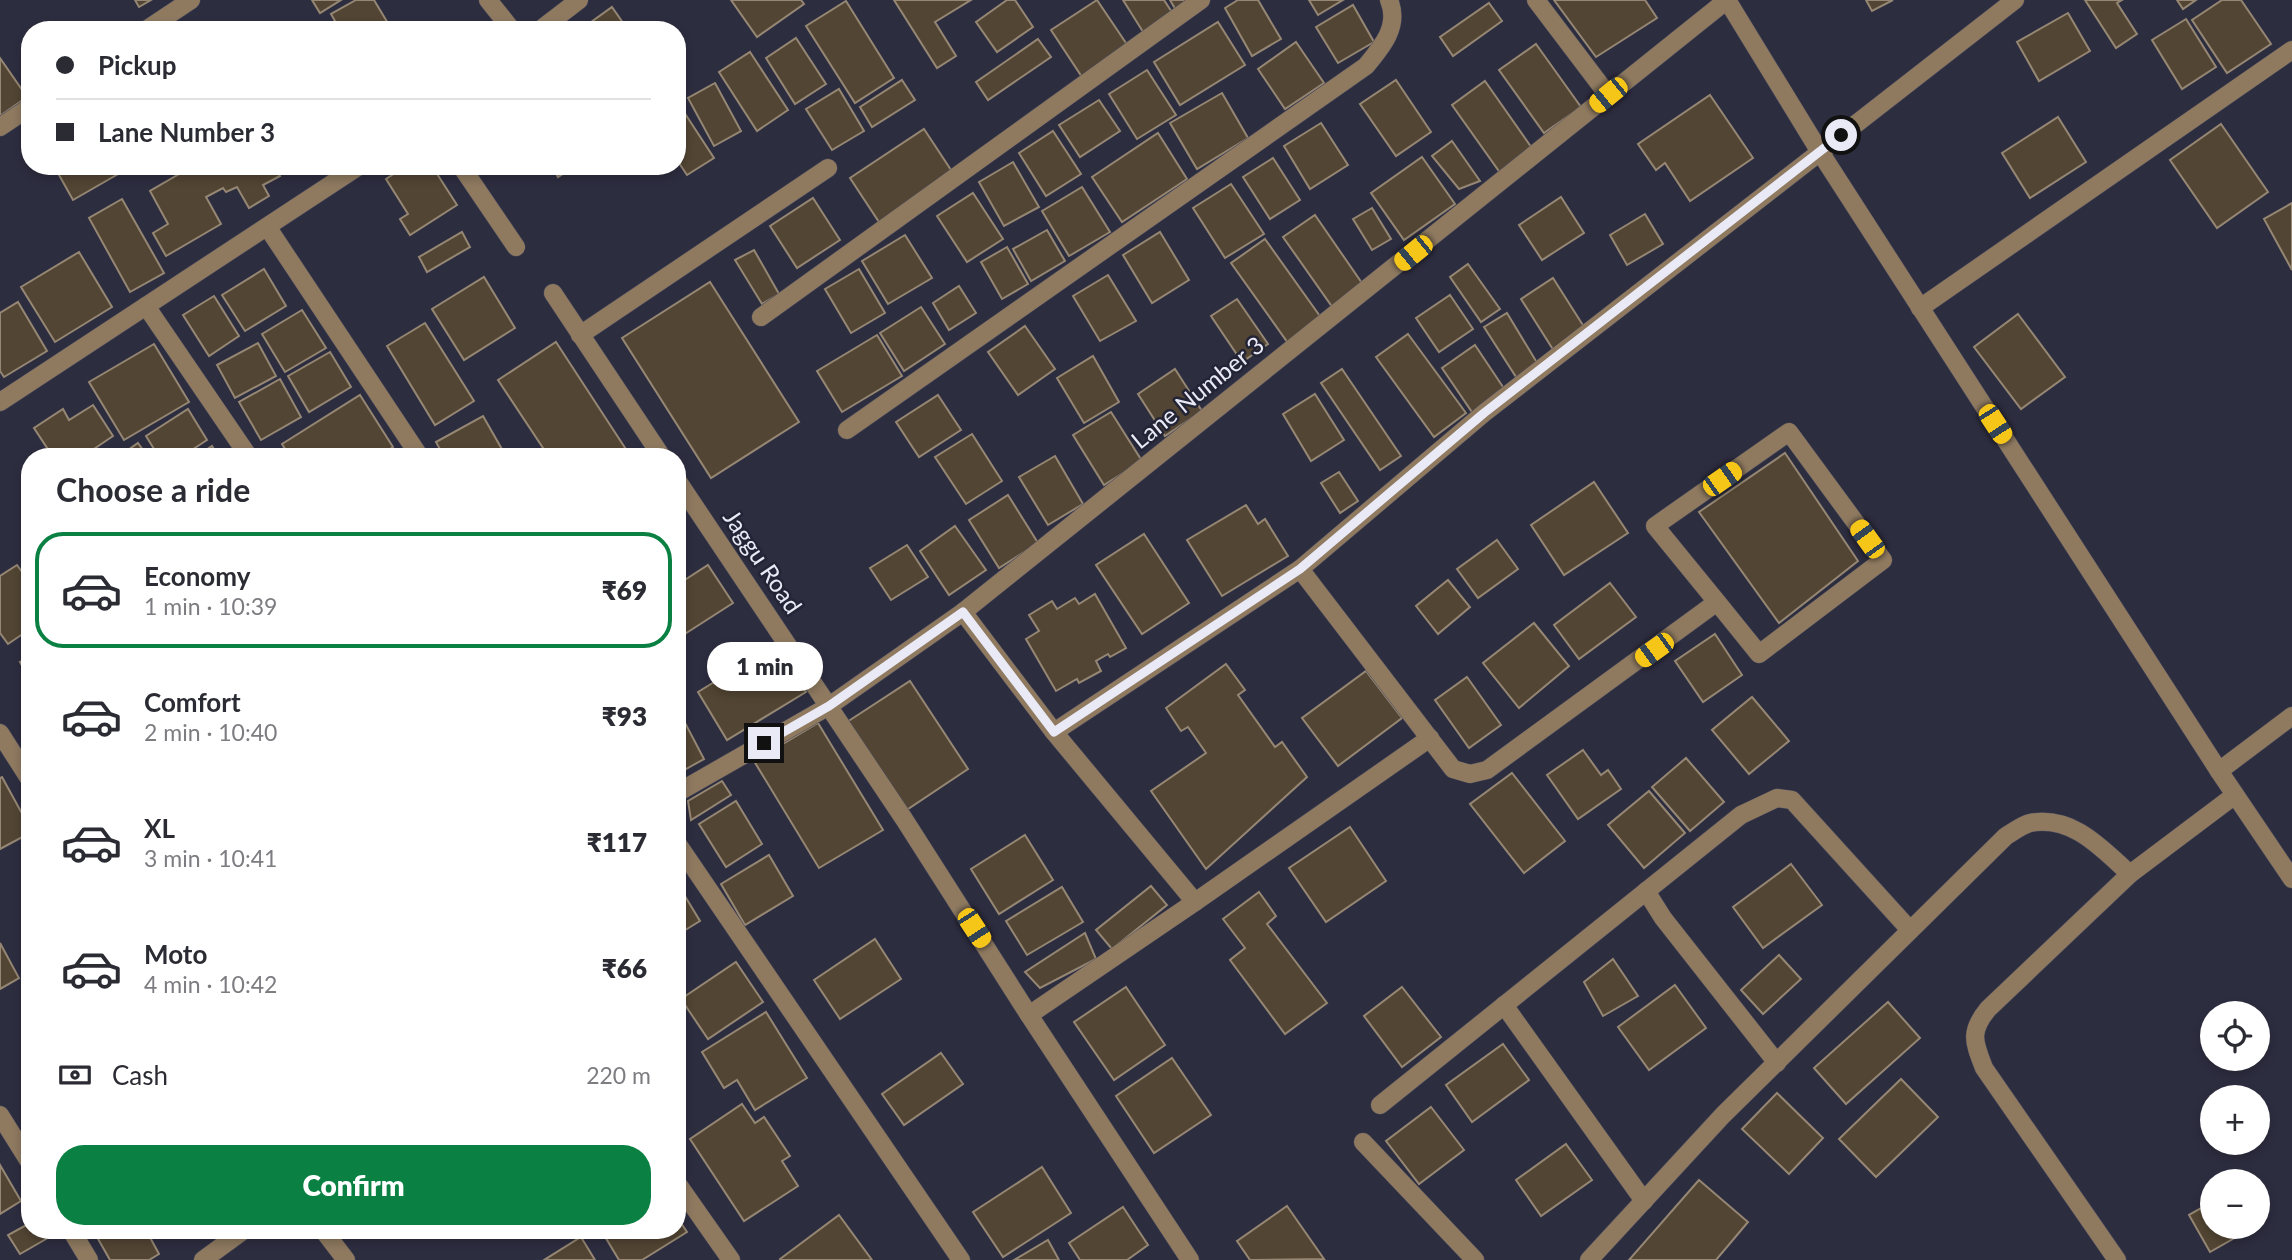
<!DOCTYPE html>
<html lang="en">
<head>
<meta charset="utf-8">
<style>
  :root { --surface:#fff; --page:#f2f2f3; --text:#2b2b33; --muted:#7c7c81; --line:#e1e1e2; --accent:#0b8043 }
  body { margin:0; font-family:Lato,sans-serif; background:var(--page); color:var(--text); height:100vh; display:flex; flex-direction:column; font-size:26px; white-space:nowrap }
  * { box-sizing:border-box; margin:0 }
  p { font-size:23px; color:var(--muted) }
  .icon { flex:none; width:38px; height:38px; fill:none; stroke:currentColor; stroke-width:2; stroke-linecap:round; stroke-linejoin:round }
  .map { position:relative; flex:1; overflow:hidden }
  .panel { position:absolute; left:21px; top:448px; width:665px; height:791px; display:flex; flex-direction:column; background:var(--surface); border-radius:28px; box-shadow:0 4px 10px #0003 }
  .panel>* { flex:none }
  .banner { position:absolute; left:21px; top:21px; width:665px; height:154px; border-radius:28px; box-shadow:0 4px 10px #0003; display:grid; align-content:center; height:154px; padding:0 35px; background:var(--surface) }
  .buttons { position:absolute; left:2200px; top:1001px; display:grid; gap:14px }
  .buttons a { display:grid; place-items:center; width:70px; height:70px; border-radius:50%; background:var(--surface); box-shadow:0 4px 10px #0003; font-size:35px }
  .end { position:absolute; width:32px; height:32px; margin:-16px; border:9px solid #eaeaf7; background:#111; box-shadow:0 0 0 4px #111 }
  .from { border-radius:50% }
  .bubble { position:absolute; height:49px; border-radius:24px; background:var(--surface); box-shadow:0 4px 10px #0003; font-size:23px; font-weight:800; line-height:49px; text-align:center }
  .car { position:absolute; width:21px; height:42px; margin:-21px -10px; border-radius:9px; box-shadow:0 0 5px 2px #0007; background:linear-gradient(#f5c518 24%,#345 0 40%,#f5c518 0 76%,#345 0 86%,#f5c518 0) }
  .banner b { display:flex; align-items:center; gap:24px; height:66px; font-size:26px }
  .banner b+b { border-top:2px solid var(--line) }
  .banner i { width:18px; height:18px; background:var(--text) }
  ul { padding:0; list-style:none }
  li { display:flex; align-items:center; gap:21px; height:116px; margin:0 14px 10px; padding:0 21px; border:4px solid transparent; border-radius:28px }
  li div { flex:1 }
  li b { display:block; font-size:26px }
  li em { font-style:normal; font-weight:800 }
  li.current { border-color:var(--accent) }
  li>.icon { width:63px; height:63px; stroke-width:1.5 }
  h2 { padding:0 35px; font-size:32px; line-height:84px }
  .pay { display:flex; align-items:center; gap:18px; height:77px; padding:0 35px; font-size:26px }
  .pay p { margin-inline-start:auto }
  .button { display:flex; gap:14px; margin-top:auto; padding:14px 35px }
  .button a { flex:1; height:80px; border-radius:28px; background:var(--accent); color:#fff; font-size:28px; font-weight:800; line-height:80px; text-align:center }
  .map>svg:first-child { display:block }
  .building { fill:#524533; stroke:#958773; stroke-width:2 }
  .lines { fill:none; stroke-linecap:round; stroke-linejoin:round }
  .minor-casing { stroke:#4b4b5d; stroke-width:19 }
  .minor { stroke:#8f7a60; stroke-width:18 }
  .route { stroke:#eaeaf7; stroke-width:9 }
  .labels { text-anchor:middle; stroke-width:5; stroke-linejoin:round; paint-order:stroke }
  .street-label { font-size:24px; fill:#eaeaf7; stroke:#232436 }
</style>
</head>
<body>
<div class="map">
<svg width="2292" height="1260" viewBox="0 0 2292 1260">
  <rect width="100%" height="100%" fill="#2d2d40"/>
  <g class="building">
    <polygon points="135,0 151,0 139,7"/>
    <polygon points="312,0 341,0 320,13"/>
    <polygon points="356,0 374,0 392,30 340,30 331,14"/>
    <polygon points="731,0 801,0 804,4 757,37"/>
    <polygon points="894,0 971,0 935,22 956,56 937,68"/>
    <polygon points="1007,0 1015,0 1033,27 997,52 976,22"/>
    <polygon points="1097,0 1128,46 1082,77 1051,30"/>
    <polygon points="1123,0 1164,0 1175,17 1145,35"/>
    <polygon points="1170,0 1198,0 1177,12"/>
    <polygon points="1238,0 1258,0 1281,39 1252,56 1225,8"/>
    <polygon points="1309,0 1343,0 1318,15"/>
    <polygon points="1554,0 1645,0 1657,18 1596,57"/>
    <polygon points="1866,0 1893,0 1872,11"/>
    <polygon points="2085,0 2122,0 2117,3 2137,34 2116,48"/>
    <polygon points="2177,0 2196,0 2183,9"/>
    <polygon points="2222,0 2241,0 2271,44 2227,73 2192,20"/>
    <polygon points="846,1 894,78 855,103 806,26"/>
    <polygon points="1489,3 1502,21 1453,56 1440,37"/>
    <polygon points="1353,5 1374,42 1338,63 1316,27"/>
    <polygon points="612,7 628,30 580,30"/>
    <polygon points="2068,13 2090,51 2039,81 2017,42"/>
    <polygon points="2186,19 2216,67 2182,89 2152,40"/>
    <polygon points="1218,22 1245,65 1180,105 1154,62"/>
    <polygon points="796,38 826,84 795,104 766,58"/>
    <polygon points="1038,39 1051,57 988,100 976,82"/>
    <polygon points="1296,42 1324,83 1285,109 1258,69"/>
    <polygon points="1536,44 1581,107 1544,133 1499,70"/>
    <polygon points="750,52 788,110 757,131 719,72"/>
    <polygon points="0,58 27,97 0,116"/>
    <polygon points="1147,70 1176,115 1137,139 1109,94"/>
    <polygon points="902,80 915,100 872,127 860,107"/>
    <polygon points="1396,80 1431,132 1396,156 1360,104"/>
    <polygon points="1485,81 1534,151 1501,174 1452,105"/>
    <polygon points="715,83 741,131 714,146 688,98"/>
    <polygon points="839,89 864,131 832,150 806,109"/>
    <polygon points="1222,93 1248,138 1197,169 1170,123"/>
    <polygon points="1710,95 1753,158 1690,201 1665,163 1656,170 1638,144"/>
    <polygon points="1099,100 1120,131 1080,157 1059,125"/>
    <polygon points="682,109 714,158 687,175 677,160 677,112"/>
    <polygon points="2058,117 2086,162 2030,198 2002,153"/>
    <polygon points="1321,123 1348,165 1310,189 1284,146"/>
    <polygon points="2221,124 2268,192 2217,228 2170,160"/>
    <polygon points="924,129 953,173 879,222 850,178"/>
    <polygon points="1053,131 1081,174 1046,196 1019,153"/>
    <polygon points="1158,133 1187,179 1122,222 1092,177"/>
    <polygon points="1452,141 1480,181 1459,189 1432,156"/>
    <polygon points="1422,157 1455,204 1404,240 1371,193"/>
    <polygon points="1273,158 1300,200 1270,219 1243,177"/>
    <polygon points="1013,162 1039,207 1004,226 979,182"/>
    <polygon points="54,166 132,166 73,200"/>
    <polygon points="193,166 274,166 280,176 263,185 269,196 249,208 237,187 226,192 223,188 206,197 221,224 166,256 153,233 168,224 150,191"/>
    <polygon points="406,166 432,166 457,205 410,235 400,219 408,214 386,179"/>
    <polygon points="552,166 575,166 558,177"/>
    <polygon points="1231,184 1264,234 1225,258 1193,208"/>
    <polygon points="1082,187 1110,232 1069,256 1042,211"/>
    <polygon points="973,193 1003,239 967,262 937,216"/>
    <polygon points="1561,197 1584,233 1542,260 1519,225"/>
    <polygon points="813,198 840,240 797,268 770,226"/>
    <polygon points="122,199 164,273 130,292 89,218"/>
    <polygon points="2292,203 2292,270 2264,219"/>
    <polygon points="1372,208 1391,239 1372,250 1353,219"/>
    <polygon points="1645,214 1663,244 1627,265 1610,235"/>
    <polygon points="1315,215 1364,286 1333,308 1283,237"/>
    <polygon points="1047,230 1065,261 1031,281 1013,249"/>
    <polygon points="462,232 470,247 427,272 419,257"/>
    <polygon points="1160,232 1189,280 1152,303 1123,255"/>
    <polygon points="905,235 932,278 888,304 862,261"/>
    <polygon points="1265,239 1322,319 1288,343 1231,263"/>
    <polygon points="1007,247 1028,284 1002,299 981,262"/>
    <polygon points="754,250 779,294 762,304 735,260"/>
    <polygon points="79,252 112,307 55,342 21,287"/>
    <polygon points="1468,264 1500,309 1481,322 1450,277"/>
    <polygon points="264,269 286,306 245,331 222,295"/>
    <polygon points="859,269 885,313 851,333 825,289"/>
    <polygon points="1108,275 1136,321 1100,341 1073,296"/>
    <polygon points="484,277 515,328 464,360 432,309"/>
    <polygon points="1553,278 1586,330 1554,351 1521,299"/>
    <polygon points="710,282 799,422 711,478 622,338"/>
    <polygon points="959,286 976,313 949,330 933,303"/>
    <polygon points="1450,295 1473,329 1439,352 1416,318"/>
    <polygon points="214,296 239,336 209,356 183,315"/>
    <polygon points="1237,299 1268,344 1242,362 1211,316"/>
    <polygon points="18,302 47,351 4,377 0,371 0,313"/>
    <polygon points="921,307 945,344 904,371 880,333"/>
    <polygon points="302,310 326,348 285,372 262,334"/>
    <polygon points="1507,313 1539,366 1518,380 1484,327"/>
    <polygon points="2018,314 2065,377 2021,409 1974,347"/>
    <polygon points="425,323 474,401 435,425 387,346"/>
    <polygon points="1025,326 1055,369 1018,395 988,352"/>
    <polygon points="1408,334 1466,413 1434,437 1376,357"/>
    <polygon points="877,335 902,376 842,412 817,371"/>
    <polygon points="556,342 631,457 549,457 498,380"/>
    <polygon points="258,343 276,376 235,398 217,365"/>
    <polygon points="154,344 189,402 124,440 89,382"/>
    <polygon points="1475,345 1507,393 1474,415 1442,368"/>
    <polygon points="330,352 351,387 309,412 288,376"/>
    <polygon points="1093,356 1119,402 1084,423 1057,378"/>
    <polygon points="1175,369 1202,411 1165,436 1138,394"/>
    <polygon points="1342,369 1401,456 1380,470 1321,383"/>
    <polygon points="280,379 301,417 261,440 239,402"/>
    <polygon points="1315,394 1344,440 1311,461 1283,414"/>
    <polygon points="360,395 393,447 378,457 290,457 282,444"/>
    <polygon points="938,395 961,430 919,457 896,422"/>
    <polygon points="93,405 113,436 82,457 53,457 34,428 63,409 69,420"/>
    <polygon points="188,409 207,440 181,457 159,457 146,436"/>
    <polygon points="1111,412 1142,461 1104,485 1073,435"/>
    <polygon points="483,416 503,451 494,457 444,457 436,442"/>
    <polygon points="972,434 1002,481 966,504 935,457"/>
    <polygon points="138,443 148,457 118,457"/>
    <polygon points="212,446 219,457 196,457"/>
    <polygon points="1785,453 1858,561 1779,623 1699,512"/>
    <polygon points="1055,456 1083,504 1048,525 1019,477"/>
    <polygon points="1339,472 1358,501 1340,513 1321,483"/>
    <polygon points="1594,482 1628,533 1564,575 1531,525"/>
    <polygon points="1008,495 1038,543 999,568 969,520"/>
    <polygon points="1246,505 1258,524 1265,519 1288,556 1222,596 1187,540"/>
    <polygon points="955,526 986,570 949,595 920,551"/>
    <polygon points="1144,534 1189,603 1142,634 1096,565"/>
    <polygon points="1497,540 1518,569 1478,598 1457,569"/>
    <polygon points="907,545 928,577 891,600 870,568"/>
    <polygon points="17,565 30,583 30,629 8,644 0,633 0,576"/>
    <polygon points="708,565 733,603 677,639 677,585"/>
    <polygon points="1448,580 1470,607 1438,634 1416,606"/>
    <polygon points="1610,583 1636,617 1579,659 1554,625"/>
    <polygon points="1095,594 1126,648 1110,657 1108,654 1096,661 1101,671 1079,683 1077,679 1056,691 1026,639 1039,631 1029,615 1052,601 1057,609 1075,598 1079,604"/>
    <polygon points="1534,623 1569,666 1519,708 1483,663"/>
    <polygon points="1715,634 1742,675 1703,702 1675,661"/>
    <polygon points="776,644 806,692 727,740 698,692"/>
    <polygon points="30,657 30,680 20,662"/>
    <polygon points="1226,664 1245,690 1238,695 1275,747 1282,742 1307,777 1206,869 1151,791 1206,753 1188,727 1181,731 1166,708"/>
    <polygon points="1366,671 1402,718 1338,766 1302,718"/>
    <polygon points="1467,677 1501,725 1469,748 1435,700"/>
    <polygon points="910,681 968,769 902,813 844,724"/>
    <polygon points="1752,697 1789,741 1749,774 1712,730"/>
    <polygon points="683,719 704,759 677,774 677,722"/>
    <polygon points="818,723 883,830 819,868 754,761"/>
    <polygon points="1583,750 1601,775 1608,770 1621,789 1578,819 1547,775"/>
    <polygon points="1686,758 1724,802 1690,831 1652,787"/>
    <polygon points="1512,773 1565,841 1524,873 1470,804"/>
    <polygon points="2,777 30,828 30,833 0,849 0,778"/>
    <polygon points="722,781 731,795 691,820 688,801"/>
    <polygon points="1649,791 1685,833 1644,868 1608,825"/>
    <polygon points="736,801 762,844 726,867 699,824"/>
    <polygon points="1350,827 1386,881 1326,922 1289,868"/>
    <polygon points="1025,835 1053,880 999,914 971,869"/>
    <polygon points="769,855 793,896 745,925 721,884"/>
    <polygon points="1791,864 1822,905 1763,948 1733,907"/>
    <polygon points="677,883 700,921 677,935"/>
    <polygon points="1151,886 1167,905 1112,949 1096,930"/>
    <polygon points="1062,887 1083,922 1027,955 1006,921"/>
    <polygon points="1259,892 1276,916 1267,924 1327,1003 1285,1034 1230,960 1245,948 1223,919"/>
    <polygon points="1085,933 1096,959 1040,988 1025,972"/>
    <polygon points="875,939 901,979 840,1019 814,980"/>
    <polygon points="0,943 19,978 0,989"/>
    <polygon points="1779,955 1801,979 1763,1014 1741,990"/>
    <polygon points="1613,959 1638,996 1603,1016 1584,982"/>
    <polygon points="736,962 763,1002 708,1039 681,999"/>
    <polygon points="1675,985 1706,1028 1649,1070 1618,1027"/>
    <polygon points="1126,987 1165,1045 1114,1080 1074,1022"/>
    <polygon points="1402,987 1441,1037 1402,1067 1364,1016"/>
    <polygon points="1888,1002 1920,1038 1846,1104 1814,1068"/>
    <polygon points="766,1012 807,1078 755,1110 737,1080 724,1088 702,1052"/>
    <polygon points="1503,1044 1529,1080 1472,1122 1446,1085"/>
    <polygon points="941,1053 963,1084 904,1125 882,1094"/>
    <polygon points="1172,1058 1211,1115 1154,1153 1116,1096"/>
    <polygon points="1901,1079 1938,1117 1876,1177 1839,1139"/>
    <polygon points="1777,1093 1823,1138 1789,1174 1742,1129"/>
    <polygon points="742,1104 755,1123 764,1117 790,1156 782,1161 798,1186 744,1221 690,1139"/>
    <polygon points="1431,1107 1464,1150 1419,1184 1386,1141"/>
    <polygon points="1566,1144 1592,1180 1541,1216 1516,1180"/>
    <polygon points="0,1165 21,1201 0,1214"/>
    <polygon points="1042,1167 1071,1213 1003,1257 973,1212"/>
    <polygon points="1699,1180 1748,1222 1716,1260 1629,1260"/>
    <polygon points="2212,1202 2212,1227 2254,1227 2210,1252 2189,1215"/>
    <polygon points="1287,1206 1324,1259 1250,1260 1237,1241"/>
    <polygon points="1123,1207 1148,1245 1127,1260 1080,1260 1069,1243"/>
    <polygon points="839,1215 872,1260 781,1260 780,1259"/>
    <polygon points="677,1217 687,1232 642,1260 619,1260 601,1230 677,1230"/>
    <polygon points="30,1223 30,1230 50,1230 53,1235 20,1254 8,1235"/>
    <polygon points="93,1230 146,1230 159,1254 149,1260 110,1260"/>
    <polygon points="581,1237 595,1260 544,1260"/>
    <polygon points="1048,1240 1059,1260 1014,1260"/>
  </g>
  <g class="lines">
    <defs>
      <g id="minor">
        <polyline points="488,0 512,30"/>
        <polyline points="1536,0 1608,95"/>
        <polyline points="146,30 191,0"/>
        <polyline points="540,30 579,0"/>
        <polyline points="0,127 30,107"/>
        <polyline points="461,166 516,247"/>
        <polyline points="268,228 420,457"/>
        <polyline points="553,293 662,457"/>
        <polyline points="146,306 249,457"/>
        <polyline points="1920,308 2292,50"/>
        <polyline points="761,317 1201,0"/>
        <polyline points="580,335 828,168"/>
        <polyline points="0,402 359,166"/>
        <path d="M847,430l519,-364c16,-19 34,-40 23,-66"/>
        <polyline points="677,480 904,819 1029,1015 1190,1260"/>
        <polyline points="1300,569 1453,769 1470,774 1487,770 1717,602 1655,526 1789,432 1883,560 1759,654 1717,602"/>
        <polyline points="963,612 1054,732 1195,902"/>
        <polyline points="1054,732 1300,569 1484,413 1820,152 2219,771 2292,879"/>
        <polyline points="0,733 30,780"/>
        <polyline points="2219,771 2292,716"/>
        <polyline points="677,793 829,706 963,612 1727,0 1820,152 2015,0"/>
        <polyline points="677,843 961,1260"/>
        <polyline points="1646,891 1663,918 1777,1063"/>
        <polyline points="1504,1005 1644,1201"/>
        <polyline points="1029,1015 1195,902 1430,738"/>
        <polyline points="1380,1105 1741,815 1777,798 1792,800 1910,930"/>
        <polyline points="0,1115 30,1163"/>
        <polyline points="1363,1142 1475,1260"/>
        <polyline points="677,1183 731,1260"/>
        <polyline points="71,1230 89,1260"/>
        <polyline points="323,1230 346,1260"/>
        <polyline points="203,1260 244,1230"/>
        <path d="M1589,1260l134,-145 283,-279c7,-4 16,-11 24,-13 43,-8 72,26 100,51"/>
        <path d="M2117,1260l-133,-192c-10,-26 -15,-36 4,-59l142,-135 105,-79"/>
      </g>
    </defs>
    <use href="#minor" class="minor-casing"/>
    <use href="#minor" class="minor"/>
  </g>
  <g class="lines">
    <polyline class="route" points="764,743 829,706 963,612 1054,732 1300,569 1484,413 1841,135"/>
  </g>
  <g class="labels">
    <g class="street-label">
      <text transform="translate(1198 393) rotate(-39)" y="8">Lane Number 3</text>
      <text transform="translate(762 562) rotate(56)" y="8">Jaggu Road</text>
    </g>
  </g>
</svg>
<div class="buttons">
<a><svg class="icon" aria-label="locate" viewBox="0 0 24 24"><circle cx="12" cy="12" r="6"/><path d="M12 2v4M12 18v4M2 12h4M18 12h4"/></svg></a>
<a>+</a>
<a>−</a>
</div>
<i class="end from" style="left:1841px;top:135px"></i>
<i class="end" style="left:764px;top:743px"></i>
<div class="bubble" style="left:707px;top:642px;width:116px">1 min</div>
<i class="car" style="left:1608px;top:95px;rotate:231deg"></i>
<i class="car" style="left:1413px;top:253px;rotate:231deg"></i>
<i class="car" style="left:1995px;top:424px;rotate:147deg"></i>
<i class="car" style="left:1722px;top:479px;rotate:55deg"></i>
<i class="car" style="left:1867px;top:539px;rotate:324deg"></i>
<i class="car" style="left:1654px;top:650px;rotate:234deg"></i>
<i class="car" style="left:974px;top:928px;rotate:147deg"></i>
<div class="banner">
<b><i class="from"></i>Pickup</b>
<b><i></i>Lane Number 3</b>
</div>
<section class="panel">
<h2>Choose a ride</h2>
<ul>
<li class="current"><svg class="icon" aria-label="car" viewBox="0 0 24 24"><path d="M5 17H2v-5l4-1 3-4h7l3 4 3 1v5h-3M9 17h6M6 11h13"/><circle cx="7" cy="17" r="2"/><circle cx="17" cy="17" r="2"/></svg><div><b>Economy</b><p>1 min · 10:39</p></div><em>₹69</em></li>
<li><svg class="icon" aria-label="car" viewBox="0 0 24 24"><path d="M5 17H2v-5l4-1 3-4h7l3 4 3 1v5h-3M9 17h6M6 11h13"/><circle cx="7" cy="17" r="2"/><circle cx="17" cy="17" r="2"/></svg><div><b>Comfort</b><p>2 min · 10:40</p></div><em>₹93</em></li>
<li><svg class="icon" aria-label="car" viewBox="0 0 24 24"><path d="M5 17H2v-5l4-1 3-4h7l3 4 3 1v5h-3M9 17h6M6 11h13"/><circle cx="7" cy="17" r="2"/><circle cx="17" cy="17" r="2"/></svg><div><b>XL</b><p>3 min · 10:41</p></div><em>₹117</em></li>
<li><svg class="icon" aria-label="car" viewBox="0 0 24 24"><path d="M5 17H2v-5l4-1 3-4h7l3 4 3 1v5h-3M9 17h6M6 11h13"/><circle cx="7" cy="17" r="2"/><circle cx="17" cy="17" r="2"/></svg><div><b>Moto</b><p>4 min · 10:42</p></div><em>₹66</em></li>
</ul>
<div class="pay"><svg class="icon" aria-label="cash" viewBox="0 0 24 24"><path d="M3 7h18v10H3z"/><circle cx="12" cy="12" r="2"/></svg>Cash<p>220 m</p></div>
<div class="button"><a>Confirm</a></div>
</section>
</div>
</body>
</html>
